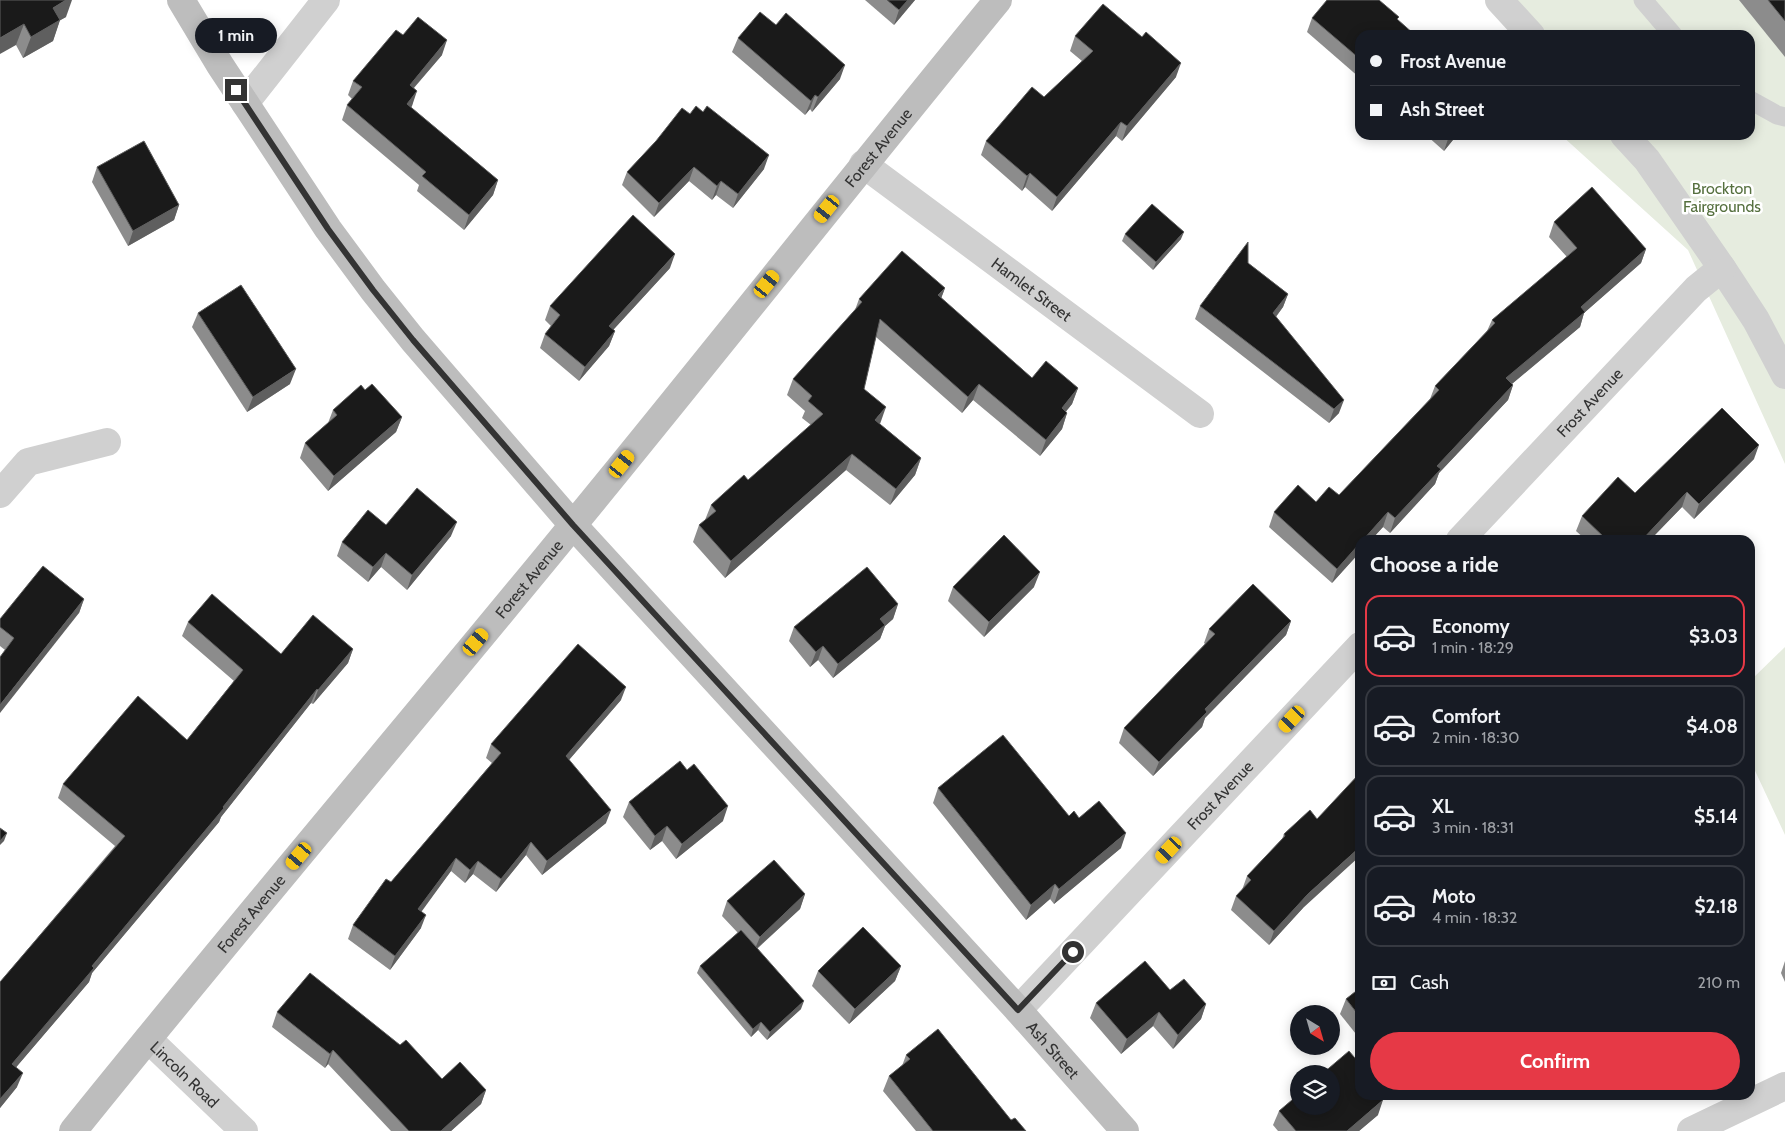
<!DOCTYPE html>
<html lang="en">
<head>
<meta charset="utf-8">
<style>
  :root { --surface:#171b24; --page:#20242c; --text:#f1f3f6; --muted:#9ea1a6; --line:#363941; --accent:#e63946 }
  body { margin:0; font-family:Cabin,sans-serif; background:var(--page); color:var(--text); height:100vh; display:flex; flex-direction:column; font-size:19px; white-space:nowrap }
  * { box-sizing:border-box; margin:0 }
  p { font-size:16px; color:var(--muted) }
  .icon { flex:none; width:28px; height:28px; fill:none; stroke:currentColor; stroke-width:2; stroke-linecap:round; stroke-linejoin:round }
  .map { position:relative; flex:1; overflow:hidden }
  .sheet { position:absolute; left:1355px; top:535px; width:400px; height:565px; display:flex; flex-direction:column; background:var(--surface); border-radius:15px; box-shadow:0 2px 12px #0003 }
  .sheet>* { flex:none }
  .top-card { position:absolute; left:1355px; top:30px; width:400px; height:110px; border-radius:15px; box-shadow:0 2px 12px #0003; display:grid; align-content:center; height:110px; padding:0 15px; background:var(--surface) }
  .needle { width:32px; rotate:143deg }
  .controls { position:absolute; left:1290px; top:1005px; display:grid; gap:10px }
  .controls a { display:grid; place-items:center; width:50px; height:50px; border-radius:50%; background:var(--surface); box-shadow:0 2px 12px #0003; font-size:25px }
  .end { position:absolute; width:22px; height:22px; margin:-11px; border:6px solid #333; background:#fff; box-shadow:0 0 0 2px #fff }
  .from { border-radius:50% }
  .bubble { position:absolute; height:35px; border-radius:18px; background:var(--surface); box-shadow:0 2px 12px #0003; font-size:16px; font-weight:700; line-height:35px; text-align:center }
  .car { position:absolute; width:15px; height:30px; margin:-15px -8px; border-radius:6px; box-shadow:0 0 4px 1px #0007; background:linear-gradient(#f5c518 24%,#345 0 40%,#f5c518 0 76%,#345 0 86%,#f5c518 0) }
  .top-card b { display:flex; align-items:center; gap:18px; height:48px; font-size:19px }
  .top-card b+b { border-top:1px solid var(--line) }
  .top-card i { width:12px; height:12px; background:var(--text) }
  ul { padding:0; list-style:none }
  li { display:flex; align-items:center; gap:15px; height:82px; margin:0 10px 8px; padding:0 5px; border:2px solid var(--line); border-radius:15px }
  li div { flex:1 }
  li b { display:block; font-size:19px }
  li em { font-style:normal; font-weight:700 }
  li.selected { border-color:var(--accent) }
  li>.icon { width:45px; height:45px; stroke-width:1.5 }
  h2 { padding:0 15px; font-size:22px; line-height:60px }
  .pay { display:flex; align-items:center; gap:12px; height:55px; padding:0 15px; font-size:19px }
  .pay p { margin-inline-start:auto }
  .action { display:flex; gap:10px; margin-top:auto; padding:10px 15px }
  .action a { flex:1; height:58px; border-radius:30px; background:var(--accent); color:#fff; font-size:20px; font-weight:700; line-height:58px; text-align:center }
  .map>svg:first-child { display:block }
  .green { fill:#e6ecdf }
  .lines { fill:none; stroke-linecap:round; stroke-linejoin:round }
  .lane { stroke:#d0d0d0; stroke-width:19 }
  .street { stroke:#d0d0d0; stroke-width:28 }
  .secondary { stroke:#bdbdbd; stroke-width:28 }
  .wall { fill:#8c8c8c }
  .shaded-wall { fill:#5f5f5f }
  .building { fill:#1a1a1a; stroke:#5f5f5f }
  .route { stroke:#333; stroke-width:6 }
  .labels { text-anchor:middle; stroke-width:5; stroke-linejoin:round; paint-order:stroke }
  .street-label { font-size:16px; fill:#333; stroke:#fff }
  .park-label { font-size:16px; fill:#56703f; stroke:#fff }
</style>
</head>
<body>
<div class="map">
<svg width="1785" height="1131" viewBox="0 0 1785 1131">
  <rect width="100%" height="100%" fill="#fff"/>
  <g class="green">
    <polygon points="1492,0 1785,0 1785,464 1688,250 1561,135 1750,135 1750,35 1535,35"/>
    <polygon points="1785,647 1785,835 1750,760 1750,681"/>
  </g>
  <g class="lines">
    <g class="lane">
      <polyline points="1643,0 1673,35"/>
      <polyline points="1750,100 1777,115 1785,117"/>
    </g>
    <g class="street">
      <polyline points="1499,0 1531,35"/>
      <polyline points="245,103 326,0"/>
      <polyline points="1624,135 1647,160 1722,268 1756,320 1785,375"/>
      <path id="s1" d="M863,164l337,250"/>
      <polyline points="0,494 28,462 107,442"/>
      <path id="s2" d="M1460,540l236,-251 26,-21"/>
      <path id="s3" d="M1018,1010l342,-364"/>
      <path id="s4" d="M148,1039l96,92"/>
      <polyline points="1691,1131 1785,1086"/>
    </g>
    <g class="secondary">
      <path id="s5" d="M181,0l39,65 108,164 45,61 40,50 160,185 445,485 107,121"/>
      <path id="s6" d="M73,1131c164,-204 334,-403 500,-606 143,-174 282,-351 425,-525"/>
    </g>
  </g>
  <g class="wall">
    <polygon points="0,0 66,17 60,20 53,41 23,58 16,45"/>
    <polygon points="865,0 915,0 894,25"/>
    <polygon points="1739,0 1785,0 1785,57"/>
    <polygon points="1312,18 1360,35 1360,78 1307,32"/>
    <polygon points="776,25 840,79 812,112 810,109 805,115 732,52 738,38"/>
    <polygon points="403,35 442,55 414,88 412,106 411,107 498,180 493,195 464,230 417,191 419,185 342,120 347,105 352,99 348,95 353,81"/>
    <polygon points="1075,36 1176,77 1122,141 1116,136 1052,211 1025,187 1022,191 981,155 986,141 1044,97 1082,61 1070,51"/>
    <polygon points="1426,135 1457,135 1444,151"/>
    <polygon points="656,141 764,169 733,208 716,195 712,200 689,181 654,217 622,185 627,172"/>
    <polygon points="97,167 179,205 174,220 128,246 92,182"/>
    <polygon points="1554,222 1646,249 1641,263 1584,313 1580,327 1512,384 1513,385 1508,400 1439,473 1435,484 1390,533 1383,527 1371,540 1360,540 1360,552 1332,583 1269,527 1274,512 1316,502 1339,495 1430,399 1435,386 1487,331 1492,320 1567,257 1549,237"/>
    <polygon points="1125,234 1181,239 1153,270 1122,241"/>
    <polygon points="1248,263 1288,294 1283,307 1276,317 1339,413 1329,423 1195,319 1200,306"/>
    <polygon points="670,268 613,330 615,331 609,346 579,381 540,348 545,334 551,326 545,320 550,306"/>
    <polygon points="945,288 941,298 1032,378 1078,388 1072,404 1066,411 1067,413 1062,429 1040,456 973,400 962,413 876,337 864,389 880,424 921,458 915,475 890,505 846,470 725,578 693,542 699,525 705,520 711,505 748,480 811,425 802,418 805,411 787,395 793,379 855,310 859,299"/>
    <polygon points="198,313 290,384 247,412 192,327"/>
    <polygon points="365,390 402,417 396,432 328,491 300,458 305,443 328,423 333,410"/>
    <polygon points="1754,459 1694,519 1682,507 1650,540 1586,540 1576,531 1582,516 1635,493"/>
    <polygon points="386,525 451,536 407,590 381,567 368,582 337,556 342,542"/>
    <polygon points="953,587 1034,587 984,637 948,601"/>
    <polygon points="84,599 79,613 5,650 0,646 0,619"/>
    <polygon points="898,604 893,619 885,626 880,639 833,678 818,660 810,667 789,641 794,627"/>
    <polygon points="1291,621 1286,635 1205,718 1202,727 1153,776 1119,743 1124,728 1205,644 1204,643 1209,629"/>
    <polygon points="188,622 281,654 353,649 348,663 313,704 311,703 221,817 219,822 92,973 89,982 16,1067 17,1087 0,1108 0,982 115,846 58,798 63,784 187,740 234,681 182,636"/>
    <polygon points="621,700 569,760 606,823 542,875 526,855 496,892 473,874 465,883 451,871 421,911 421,928 390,970 348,939 353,925 391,882 492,763 486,758 491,744"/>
    <polygon points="938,788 1079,818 1121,848 1054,904 1050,899 1026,920 933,803"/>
    <polygon points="629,802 723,821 676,859 662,841 650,850 623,817"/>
    <polygon points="1310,810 1303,908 1269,945 1231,910 1236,896 1242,890 1247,876 1282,839 1284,834"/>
    <polygon points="805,894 800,909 757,949 801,1009 767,1040 758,1030 751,1037 697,973 700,966 738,933 722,916 727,901"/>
    <polygon points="1785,961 1785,982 1781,973"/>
    <polygon points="901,966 895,981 849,1024 812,986 818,971"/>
    <polygon points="1360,988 1360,1039 1340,1014 1346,999"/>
    <polygon points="1170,990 1206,1004 1201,1019 1173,1049 1153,1026 1121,1054 1090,1018 1096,1003"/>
    <polygon points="277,1012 442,1079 486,1090 481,1104 451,1131 391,1131 328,1064 325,1068 272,1027"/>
    <polygon points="906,1055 1011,1120 1026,1131 916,1131 883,1091 889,1076 902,1066"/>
    <polygon points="1279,1111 1378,1115 1359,1131 1278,1131 1273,1125"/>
  </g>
  <g class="shaded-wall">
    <polygon points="66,0 72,0 66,17 45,29 53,8"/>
    <polygon points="908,0 915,0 894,25 899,10"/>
    <polygon points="60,20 53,41 23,58 31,37"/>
    <polygon points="24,24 16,45 0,54 0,38"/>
    <polygon points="447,40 442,55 404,99 410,85"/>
    <polygon points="1181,63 1176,77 1122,141 1127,126"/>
    <polygon points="845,65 840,79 812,112 818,97"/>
    <polygon points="417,91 412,106 402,118 407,104"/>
    <polygon points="815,95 810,109 805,115 811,101"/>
    <polygon points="1121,122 1116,136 1052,211 1057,197"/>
    <polygon points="1450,135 1457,135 1444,151 1449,136"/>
    <polygon points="769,155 764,169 733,208 738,194"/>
    <polygon points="694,167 689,181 654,217 659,203"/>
    <polygon points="1030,173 1025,187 1022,191 1027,176"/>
    <polygon points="498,180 493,195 464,230 469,215"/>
    <polygon points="721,181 716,195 712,200 717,186"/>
    <polygon points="179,205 174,220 128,246 133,231"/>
    <polygon points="1184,232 1181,239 1153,270 1156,262"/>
    <polygon points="1646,249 1641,263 1584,313 1580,327 1501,393 1506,378 1581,307"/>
    <polygon points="675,254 670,268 603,341 609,326"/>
    <polygon points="945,288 939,304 938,295"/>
    <polygon points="1288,294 1283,307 1268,327 1273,313"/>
    <polygon points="615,331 609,346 579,381 585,367"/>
    <polygon points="296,369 290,384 247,412 253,397"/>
    <polygon points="979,384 973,400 962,413 968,397"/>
    <polygon points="1513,385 1508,400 1439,473 1435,484 1390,533 1395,518 1437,466"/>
    <polygon points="1078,388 1072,404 1056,424 1062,408"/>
    <polygon points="1344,400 1339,413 1329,423 1334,409"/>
    <polygon points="886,407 880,424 875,420"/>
    <polygon points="1067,413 1062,429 1040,456 1046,440"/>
    <polygon points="402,417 396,432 328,491 334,476"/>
    <polygon points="1759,445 1754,459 1694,519 1699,504"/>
    <polygon points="852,454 846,470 725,578 731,561"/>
    <polygon points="921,458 915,475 890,505 896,489"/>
    <polygon points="1687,492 1682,507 1650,540 1642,540"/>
    <polygon points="1388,512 1383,527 1371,540 1363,540"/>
    <polygon points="457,522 451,536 407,590 412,575"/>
    <polygon points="1360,543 1360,552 1332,583 1337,569"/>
    <polygon points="386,553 381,567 368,582 373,567"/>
    <polygon points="1040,572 1034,587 984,637 989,622"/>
    <polygon points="84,599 79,613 0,713 0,705"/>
    <polygon points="898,604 893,619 885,626 880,639 833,678 838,664 880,619"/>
    <polygon points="1291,621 1286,635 1205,718 1202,727 1153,776 1159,762 1205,709"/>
    <polygon points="823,646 818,660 810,667 816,652"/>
    <polygon points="353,649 348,663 313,704 318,690"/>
    <polygon points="626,687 621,700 561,769 566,756"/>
    <polygon points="317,689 311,703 221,817 219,822 92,973 89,982 7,1078 12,1064 223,807"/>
    <polygon points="728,806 723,821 676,859 682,844"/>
    <polygon points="611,810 606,823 542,875 547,861"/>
    <polygon points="667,826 662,841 650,850 655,836"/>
    <polygon points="7,833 4,841 0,845 0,841"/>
    <polygon points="1126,833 1121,848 1054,904 1059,889"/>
    <polygon points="531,842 526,855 496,892 501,879"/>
    <polygon points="1360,847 1360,856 1303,908 1269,945 1274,931 1308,894"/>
    <polygon points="456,858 451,871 414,922 418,909"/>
    <polygon points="478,861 473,874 465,883 470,870"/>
    <polygon points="1055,884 1050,899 1026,920 1031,905"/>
    <polygon points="805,894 800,909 754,951 760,937"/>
    <polygon points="426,915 421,928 390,970 395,956"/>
    <polygon points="901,966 895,981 849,1024 855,1009"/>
    <polygon points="804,1001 801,1009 767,1040 770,1032"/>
    <polygon points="1206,1004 1201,1019 1173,1049 1178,1035"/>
    <polygon points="1159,1012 1153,1026 1121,1054 1127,1039"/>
    <polygon points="761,1022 758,1030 751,1037 753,1029"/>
    <polygon points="333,1050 328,1064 325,1068 330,1054"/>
    <polygon points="23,1073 17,1087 0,1108 0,1099"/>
    <polygon points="486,1090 481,1104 451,1131 441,1131"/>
    <polygon points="1383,1100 1378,1115 1359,1131 1347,1131"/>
  </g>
  <g class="building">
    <polygon points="0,0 66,0 53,8 60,20 31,37 24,24 0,38"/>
    <polygon points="887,0 908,0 899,10"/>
    <polygon points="1327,0 1379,0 1399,17 1397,19 1415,35 1360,35 1360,59 1312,18"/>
    <polygon points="1768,0 1785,0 1785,21"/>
    <polygon points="1103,4 1142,37 1146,32 1181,63 1127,126 1121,122 1057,197 1030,173 1027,176 986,141 1032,87 1044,97 1093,51 1075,36"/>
    <polygon points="760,12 776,25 786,13 845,65 818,97 815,95 811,101 738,38"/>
    <polygon points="418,17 447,40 410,85 417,91 407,104 498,180 469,215 422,176 426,172 347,105 362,87 353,81 396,30 403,35"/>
    <polygon points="696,106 703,112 707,106 769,155 738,194 721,181 717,186 694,167 659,203 627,172 656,141 682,108 690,114"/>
    <polygon points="144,141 179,205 133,231 97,167"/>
    <polygon points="1592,187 1646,249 1581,307 1585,312 1506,378 1513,385 1437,466 1441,469 1395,518 1388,512 1363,540 1360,540 1360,543 1337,569 1274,512 1298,485 1316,502 1329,487 1339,495 1439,390 1435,386 1495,323 1492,320 1577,248 1554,222"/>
    <polygon points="1152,204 1184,232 1156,262 1125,234"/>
    <polygon points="633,215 675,254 609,326 615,331 585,367 545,334 560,315 550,306"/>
    <polygon points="1248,242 1248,263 1288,294 1273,313 1344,400 1334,409 1200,306"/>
    <polygon points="902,251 945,288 938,295 1032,378 1046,361 1078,388 1062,408 1067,413 1046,440 979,384 968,397 880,319 864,389 886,407 875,420 921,458 896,489 852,454 731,561 699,525 716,511 711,505 744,475 748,480 823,414 808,401 812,396 793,379 862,302 859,299"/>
    <polygon points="241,285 296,369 253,397 198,313"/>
    <polygon points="372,384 402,417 334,476 305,443 337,415 333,410 361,385 365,390"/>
    <polygon points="1722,408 1759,445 1699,504 1687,492 1642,540 1607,540 1582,516 1618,477 1635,493"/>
    <polygon points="417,488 457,522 412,575 386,553 373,567 342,542 368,510 386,525"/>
    <polygon points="1004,535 1040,572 989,622 953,587"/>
    <polygon points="43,566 84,599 0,705 0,657 14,638 0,627 0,619"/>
    <polygon points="867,567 898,604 880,619 885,625 838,664 823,646 816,652 794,627"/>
    <polygon points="1253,584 1291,621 1205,709 1207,712 1159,762 1124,728 1215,634 1209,629"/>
    <polygon points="212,594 281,654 313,615 353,649 318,690 317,689 223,807 224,808 92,966 94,968 12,1064 23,1073 0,1099 0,982 125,836 63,784 138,696 187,740 243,670 188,622"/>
    <polygon points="578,644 626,687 566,756 611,810 547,861 531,842 501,879 478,861 470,870 456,858 418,909 426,915 395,956 353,925 386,879 391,882 501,753 491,744"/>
    <polygon points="1003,735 1069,816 1074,811 1079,818 1099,801 1126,833 1059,889 1055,884 1031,905 938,788"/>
    <polygon points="680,761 687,770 694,764 728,806 682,844 667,826 655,836 629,802"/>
    <polygon points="1360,773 1360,847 1308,894 1274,931 1236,896 1251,880 1247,876 1285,836 1284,834 1310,810 1317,819"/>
    <polygon points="0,828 7,833 0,841"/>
    <polygon points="774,860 805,894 760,937 727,901"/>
    <polygon points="863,927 901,966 855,1009 818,971"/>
    <polygon points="741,930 804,1001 770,1032 761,1022 753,1029 700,966"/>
    <polygon points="1145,961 1170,990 1184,979 1206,1004 1178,1035 1159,1012 1127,1039 1096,1003"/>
    <polygon points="310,973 400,1045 406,1040 442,1079 460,1062 486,1090 441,1131 409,1131 333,1050 330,1054 277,1012"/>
    <polygon points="1360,988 1360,1017 1346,999"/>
    <polygon points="938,1029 1011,1120 1015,1118 1026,1131 933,1131 889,1076 910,1059 906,1055"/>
    <polygon points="1349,1051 1360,1064 1360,1095 1379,1095 1383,1100 1347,1131 1296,1131 1279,1111 1299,1094 1299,1106 1331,1106 1331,1074 1322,1074"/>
  </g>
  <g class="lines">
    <polyline class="route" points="236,90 328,229 373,290 413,340 573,525 1018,1010 1073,952"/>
  </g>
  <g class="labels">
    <g class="street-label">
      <text dy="6" stroke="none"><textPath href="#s6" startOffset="1271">Forest Avenue</textPath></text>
      <text dy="6" stroke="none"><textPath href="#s1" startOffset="210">Hamlet Street</textPath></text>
      <text dy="6" stroke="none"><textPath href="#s2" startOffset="189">Frost Avenue</textPath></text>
      <text dy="6" stroke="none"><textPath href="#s6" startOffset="716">Forest Avenue</textPath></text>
      <text dy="6" stroke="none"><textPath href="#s3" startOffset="295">Frost Avenue</textPath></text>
      <text dy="6" stroke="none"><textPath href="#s6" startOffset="281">Forest Avenue</textPath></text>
      <text dy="6" stroke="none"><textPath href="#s5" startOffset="1368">Ash Street</textPath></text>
      <text dy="6" stroke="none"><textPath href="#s4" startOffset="51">Lincoln Road</textPath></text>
    </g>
    <g class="park-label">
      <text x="1722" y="194">Brockton<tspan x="1722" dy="18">Fairgrounds</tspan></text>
    </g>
  </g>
</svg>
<div class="controls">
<a><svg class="needle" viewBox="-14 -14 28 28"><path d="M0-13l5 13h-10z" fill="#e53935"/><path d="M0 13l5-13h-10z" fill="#9ea1a6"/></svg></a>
<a><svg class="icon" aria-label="layers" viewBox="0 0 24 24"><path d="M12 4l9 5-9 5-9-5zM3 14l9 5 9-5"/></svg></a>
</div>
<i class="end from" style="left:1073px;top:952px"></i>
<i class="end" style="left:236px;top:90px"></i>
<div class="bubble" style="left:195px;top:18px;width:82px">1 min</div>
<i class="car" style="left:827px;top:209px;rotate:219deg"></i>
<i class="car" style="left:767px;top:284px;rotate:39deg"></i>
<i class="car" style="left:622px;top:464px;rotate:39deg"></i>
<i class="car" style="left:476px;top:642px;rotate:40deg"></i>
<i class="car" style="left:1292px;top:719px;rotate:223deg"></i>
<i class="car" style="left:1169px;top:850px;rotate:223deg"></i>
<i class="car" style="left:299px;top:856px;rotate:220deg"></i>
<div class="top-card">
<b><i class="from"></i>Frost Avenue</b>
<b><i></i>Ash Street</b>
</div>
<section class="sheet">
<h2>Choose a ride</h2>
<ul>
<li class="selected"><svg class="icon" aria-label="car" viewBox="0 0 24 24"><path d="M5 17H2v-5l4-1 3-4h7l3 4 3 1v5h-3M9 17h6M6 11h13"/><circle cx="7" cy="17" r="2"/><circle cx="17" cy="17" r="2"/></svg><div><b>Economy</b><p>1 min · 18:29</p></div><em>$3.03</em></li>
<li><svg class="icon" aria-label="car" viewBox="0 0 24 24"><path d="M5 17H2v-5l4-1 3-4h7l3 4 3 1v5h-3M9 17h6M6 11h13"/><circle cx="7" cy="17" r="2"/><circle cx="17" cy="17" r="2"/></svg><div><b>Comfort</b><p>2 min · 18:30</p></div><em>$4.08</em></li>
<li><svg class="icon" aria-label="car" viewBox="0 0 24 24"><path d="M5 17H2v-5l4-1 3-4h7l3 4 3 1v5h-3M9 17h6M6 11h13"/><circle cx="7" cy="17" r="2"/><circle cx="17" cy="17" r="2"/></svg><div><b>XL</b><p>3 min · 18:31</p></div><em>$5.14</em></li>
<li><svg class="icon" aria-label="car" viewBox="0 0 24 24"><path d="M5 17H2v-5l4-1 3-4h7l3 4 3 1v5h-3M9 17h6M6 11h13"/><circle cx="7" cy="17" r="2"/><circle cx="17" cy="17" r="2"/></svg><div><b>Moto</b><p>4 min · 18:32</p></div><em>$2.18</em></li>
</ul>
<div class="pay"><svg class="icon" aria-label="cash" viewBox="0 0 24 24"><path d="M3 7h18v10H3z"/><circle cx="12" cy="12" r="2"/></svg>Cash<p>210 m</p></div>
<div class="action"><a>Confirm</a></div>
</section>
</div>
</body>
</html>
